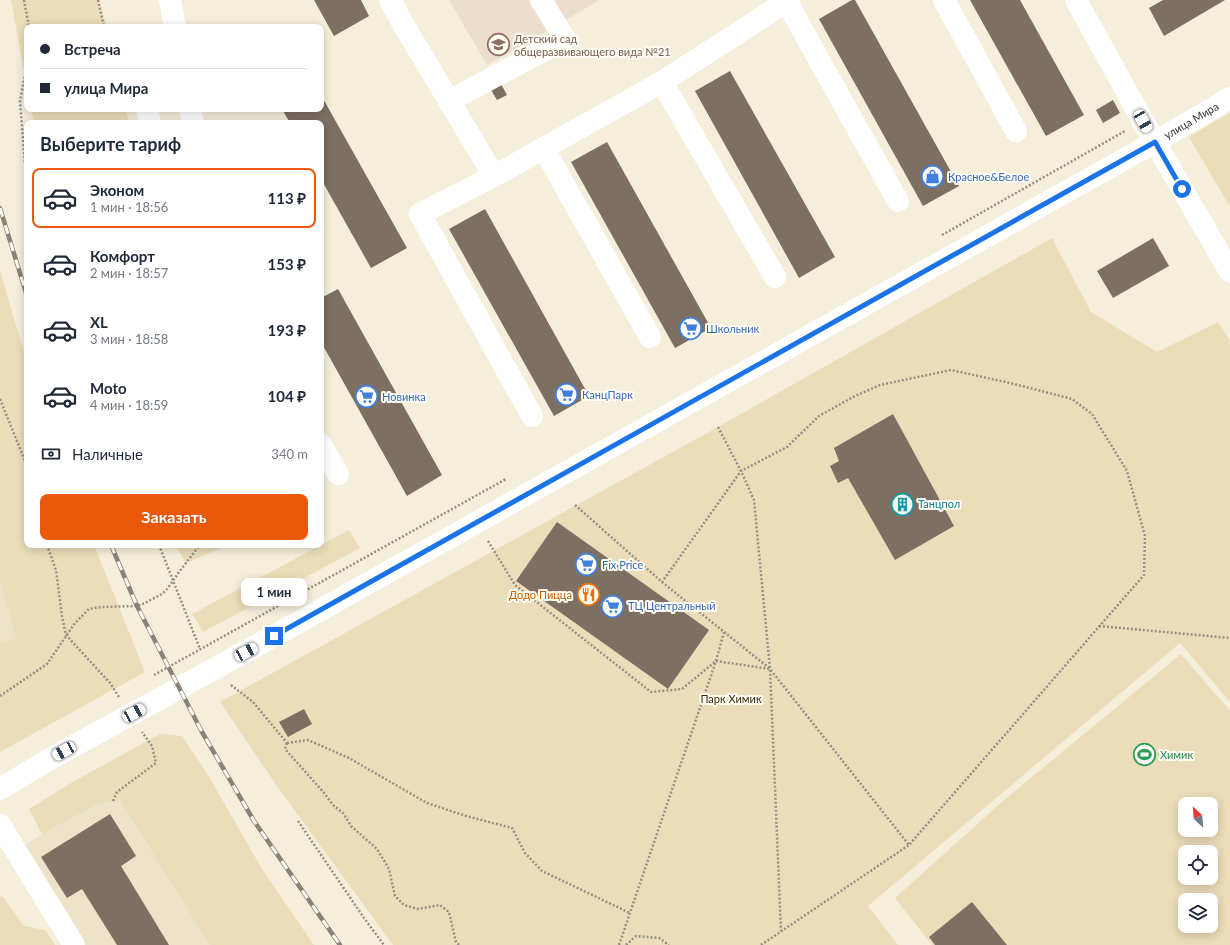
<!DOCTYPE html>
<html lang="ru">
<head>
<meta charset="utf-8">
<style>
  :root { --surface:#fff; --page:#f2f2f3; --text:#1f2937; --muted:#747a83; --line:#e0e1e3; --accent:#ea580c }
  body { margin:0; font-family:Lato,sans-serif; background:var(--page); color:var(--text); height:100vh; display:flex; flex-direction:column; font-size:15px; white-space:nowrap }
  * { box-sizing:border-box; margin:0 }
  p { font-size:13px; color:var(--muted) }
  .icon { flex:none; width:22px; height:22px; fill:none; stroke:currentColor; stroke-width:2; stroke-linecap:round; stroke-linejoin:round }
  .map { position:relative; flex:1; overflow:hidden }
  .sheet { position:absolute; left:24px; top:120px; width:300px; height:428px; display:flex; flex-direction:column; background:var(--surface); border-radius:8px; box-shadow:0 2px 10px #0003 }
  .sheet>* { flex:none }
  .top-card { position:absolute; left:24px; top:24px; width:300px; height:88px; border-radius:8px; box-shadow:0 2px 10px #0003; display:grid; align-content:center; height:88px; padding:0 16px; background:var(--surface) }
  .needle { width:26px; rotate:334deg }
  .controls { position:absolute; left:1178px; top:797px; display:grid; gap:8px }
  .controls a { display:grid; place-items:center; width:40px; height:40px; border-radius:8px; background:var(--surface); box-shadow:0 2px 10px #0003; font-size:20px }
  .end { position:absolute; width:18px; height:18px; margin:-9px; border:5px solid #1a73e8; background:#fff; box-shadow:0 0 0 2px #fff }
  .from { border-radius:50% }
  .bubble { position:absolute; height:28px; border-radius:8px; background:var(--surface); box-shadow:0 2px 10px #0003; font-size:13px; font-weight:700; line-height:28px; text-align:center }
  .car { position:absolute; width:12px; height:24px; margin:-12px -6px; border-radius:5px; box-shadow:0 0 3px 1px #0007; background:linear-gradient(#fff 24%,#345 0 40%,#fff 0 76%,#345 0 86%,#fff 0) }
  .top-card b { display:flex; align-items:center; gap:14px; height:38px; font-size:15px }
  .top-card b+b { border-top:1px solid var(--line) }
  .top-card i { width:10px; height:10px; background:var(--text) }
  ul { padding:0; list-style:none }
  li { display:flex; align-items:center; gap:12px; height:60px; margin:0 8px 6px; padding:0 8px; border:2px solid transparent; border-radius:8px }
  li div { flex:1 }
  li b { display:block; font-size:15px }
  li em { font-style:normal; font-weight:700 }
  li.active { border-color:var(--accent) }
  li>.icon { width:36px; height:36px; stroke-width:1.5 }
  h2 { padding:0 16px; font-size:18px; line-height:48px }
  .pay { display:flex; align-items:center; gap:10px; height:44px; padding:0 16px; font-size:15px }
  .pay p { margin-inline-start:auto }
  .primary-button { display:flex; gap:8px; margin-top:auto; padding:8px 16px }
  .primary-button a { flex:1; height:46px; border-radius:8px; background:var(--accent); color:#fff; font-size:16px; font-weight:700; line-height:46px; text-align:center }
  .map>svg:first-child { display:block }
  .built { fill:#ece3c9 }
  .education { fill:#ecdecc }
  .green { fill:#ebddb9; fill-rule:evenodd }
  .building { fill:#7d6f62 }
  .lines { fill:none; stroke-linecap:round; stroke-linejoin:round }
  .path { stroke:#969184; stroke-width:2.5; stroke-dasharray:2 2; stroke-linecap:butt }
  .minor { stroke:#fff; stroke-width:22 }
  .rail-casing { stroke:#888377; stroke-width:4.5 }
  .rail { stroke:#fefcf4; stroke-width:3; stroke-dasharray:9; stroke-linecap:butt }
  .route { stroke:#1a73e8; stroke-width:5 }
  .labels { text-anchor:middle; stroke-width:4; stroke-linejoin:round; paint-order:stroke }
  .education-label { font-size:11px; fill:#785e54; stroke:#fefcf4; text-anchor:start }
  .street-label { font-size:11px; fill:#34312a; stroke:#fefcf4 }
  .shop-label { font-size:11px; fill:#366cbe; stroke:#fefcf4; text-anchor:start }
  .culture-label { font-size:11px; fill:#0d838f; stroke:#fefcf4; text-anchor:start }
  .food-label { font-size:11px; fill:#c56008; stroke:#fefcf4; text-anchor:end }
  .park-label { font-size:11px; fill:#372d0b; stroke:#fefcf4 }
  .leisure-label { font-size:11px; fill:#27864d; stroke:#fefcf4; text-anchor:start }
</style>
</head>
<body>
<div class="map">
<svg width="1230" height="945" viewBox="0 0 1230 945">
  <rect width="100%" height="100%" fill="#f5eedb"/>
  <g class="built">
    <polygon points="0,583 16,638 0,642"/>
    <polygon points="120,800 190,911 210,945 78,945 19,849 42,834 100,803"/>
  </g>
  <polygon class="education" points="449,0 599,0 556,26 487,65"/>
  <g class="green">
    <polygon points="11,0 99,0 107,27 27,27 27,87"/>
    <polygon points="31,109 126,109 129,123 34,123"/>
    <polygon points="1230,113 1230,207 1189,137"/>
    <polygon points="1052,238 1091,312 1157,352 1218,322 1230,341 1230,702 1180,643 868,906 898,945 393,945 279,789 220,702 718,427"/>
    <polygon points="0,271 27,363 27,545 94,545 145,672 0,752 0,642 16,638 0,583"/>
    <polygon points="349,530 360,548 203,632 192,614"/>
    <polygon points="175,545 229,545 186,563"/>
    <path d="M1181,654l49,57v234h-298l-37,-47 109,-98zM1185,804h26v26h-26zM1185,852h26v26h-26zM1185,900h26v26h-26z"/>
    <polygon points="160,734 182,736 208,775 262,869 314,945 210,945 120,800 100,803 42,834 29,809 71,783"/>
    <polygon points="0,897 3,897 24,926 45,930 55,945 0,945"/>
  </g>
  <g class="building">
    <polygon points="314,0 361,0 369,16 334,36"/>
    <polygon points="852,0 855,0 959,186 923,206 819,19"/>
    <polygon points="970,0 1020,0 1084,115 1046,136"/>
    <polygon points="1163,0 1225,0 1164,36 1149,8"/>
    <polygon points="730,71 835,257 799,278 695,91"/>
    <polygon points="501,84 507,95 497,100 491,90"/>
    <polygon points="321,95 407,248 371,268 321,179 321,123 290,123 282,109 321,109"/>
    <polygon points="1113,100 1120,113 1103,123 1096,110"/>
    <polygon points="607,142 711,328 675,348 571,162"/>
    <polygon points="485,209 589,396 554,416 449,229"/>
    <polygon points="1153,238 1169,266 1113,298 1097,271"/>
    <polygon points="338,289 442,475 407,496 321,342 321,298"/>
    <polygon points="893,414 954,526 895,560 848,478 838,483 830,466 839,461 834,448"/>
    <polygon points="557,522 709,630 668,689 516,581"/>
    <polygon points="304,709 312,724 288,737 279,722"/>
    <polygon points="110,814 136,856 121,866 169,945 117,945 82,889 67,898 41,857"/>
    <polygon points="972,902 1007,945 935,945 929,937"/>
  </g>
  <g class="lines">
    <g class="path">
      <polyline points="24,0 29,27"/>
      <polyline points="98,0 104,27"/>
      <polyline points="27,65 20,101 25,164 27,168"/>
      <polyline points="942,235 1125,131"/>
      <polyline points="0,399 25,461 27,480"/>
      <polyline points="718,427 741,471 754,500 770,669 781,931"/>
      <polyline points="575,505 662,582 769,668"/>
      <polyline points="488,541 515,585 651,692 682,689 716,661 724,632"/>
      <polyline points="47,545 56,570 62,616 66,635 110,683 119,697"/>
      <polyline points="159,545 200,649"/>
      <polyline points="1099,626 1230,638"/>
      <polyline points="154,675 506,479"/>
      <polyline points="231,685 253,702 287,743"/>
      <polyline points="0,696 47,664 75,623 89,609 101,607 137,606 145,603 162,594 168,588 179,572 199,546"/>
      <polyline points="287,743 308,740 349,758 427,803 466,816 512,828 525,853 542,871 630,913"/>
      <polyline points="287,743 285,749 325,794 333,805 343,813 351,826 377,849 389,869 395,896 404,905 418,909 440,905 449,912 456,942 459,945"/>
      <polyline points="113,801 117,792 156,763 152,746 142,732"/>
      <polyline points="298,821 364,918 384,945"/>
      <polyline points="619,945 716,661 770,669 909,845 1144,575 1145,536 1127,471 1092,414 1072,399 1010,383 951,370 880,385 853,397 819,416 787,447 741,471 662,582"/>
      <polyline points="626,945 636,936 659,938 669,945"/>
      <polyline points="761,945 909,845"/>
    </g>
    <g class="minor">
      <polyline points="170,0 175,27"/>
      <polyline points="390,0 403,24 494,176"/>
      <polyline points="944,0 1016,131"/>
      <polyline points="1076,0 1143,121 1230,272"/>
      <polyline points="786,1 898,201"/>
      <polyline points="662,82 775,277"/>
      <polyline points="449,101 565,39 541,0"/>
      <polyline points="147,109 150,123"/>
      <polyline points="190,109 193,123"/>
      <polyline points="544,149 650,337"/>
      <polyline points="532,416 420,214 494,176 662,82 789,0"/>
      <polyline points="321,445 338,474"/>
      <path id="s1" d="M0,789l50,-30 224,-123 881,-494 75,-44"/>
      <polyline points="0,825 74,945"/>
    </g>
    <defs>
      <g id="rail">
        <polyline points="0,208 27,296"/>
        <polyline points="111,545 137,606 202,732 254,821 340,945"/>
      </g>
    </defs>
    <use href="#rail" class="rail-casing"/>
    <use href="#rail" class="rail"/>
  </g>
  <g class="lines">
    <polyline class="route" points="274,636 1155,142 1182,189"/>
  </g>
  <defs>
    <symbol id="school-ring" viewBox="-11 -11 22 22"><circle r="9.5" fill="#fefcf4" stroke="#8d6e63" stroke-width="1.5"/><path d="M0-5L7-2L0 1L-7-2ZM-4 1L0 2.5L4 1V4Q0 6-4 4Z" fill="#8d6e63"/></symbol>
    <symbol id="shop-ring" viewBox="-11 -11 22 22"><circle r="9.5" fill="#fefcf4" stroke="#3f7fe0" stroke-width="1.5"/><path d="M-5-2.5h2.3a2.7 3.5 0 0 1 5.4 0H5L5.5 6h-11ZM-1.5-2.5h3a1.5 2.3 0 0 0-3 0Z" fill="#3f7fe0"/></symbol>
    <symbol id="supermarket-ring" viewBox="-11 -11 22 22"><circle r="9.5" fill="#fefcf4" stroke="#3f7fe0" stroke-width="1.5"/><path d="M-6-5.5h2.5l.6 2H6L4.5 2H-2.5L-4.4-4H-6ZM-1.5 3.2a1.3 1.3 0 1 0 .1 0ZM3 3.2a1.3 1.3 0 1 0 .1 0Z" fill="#3f7fe0"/></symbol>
    <symbol id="building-ring" viewBox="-11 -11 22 22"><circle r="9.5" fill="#fefcf4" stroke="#0f9aa8" stroke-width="1.5"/><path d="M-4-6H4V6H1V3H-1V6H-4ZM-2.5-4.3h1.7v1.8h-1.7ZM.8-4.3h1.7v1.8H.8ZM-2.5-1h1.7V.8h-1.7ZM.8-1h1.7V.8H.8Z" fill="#0f9aa8"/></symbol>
    <symbol id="restaurant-ring" viewBox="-11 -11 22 22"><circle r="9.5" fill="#fefcf4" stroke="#e8710a" stroke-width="1.5"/><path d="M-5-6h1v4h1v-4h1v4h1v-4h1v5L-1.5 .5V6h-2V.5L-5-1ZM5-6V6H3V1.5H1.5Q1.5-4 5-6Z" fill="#e8710a"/></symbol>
    <symbol id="stadium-ring" viewBox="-11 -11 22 22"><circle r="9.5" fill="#fefcf4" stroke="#2e9e5b" stroke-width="1.5"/><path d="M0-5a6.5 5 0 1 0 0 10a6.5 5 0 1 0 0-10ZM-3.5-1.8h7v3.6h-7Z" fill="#2e9e5b"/></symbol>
  </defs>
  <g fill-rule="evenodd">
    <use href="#school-ring" x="486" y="32" width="25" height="25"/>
    <use href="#shop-ring" x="920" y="164" width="25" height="25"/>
    <use href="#supermarket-ring" x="678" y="316" width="25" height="25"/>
    <use href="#supermarket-ring" x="554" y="382" width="25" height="25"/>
    <use href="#supermarket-ring" x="354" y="384" width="25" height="25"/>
    <use href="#building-ring" x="890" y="492" width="25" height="25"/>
    <use href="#supermarket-ring" x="574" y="552" width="25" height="25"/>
    <use href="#restaurant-ring" x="576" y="582" width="25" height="25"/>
    <use href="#supermarket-ring" x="600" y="594" width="25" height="25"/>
    <use href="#stadium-ring" x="1132" y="742" width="25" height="25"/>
  </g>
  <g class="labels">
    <g class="education-label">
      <text x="514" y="43">Детский сад<tspan x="514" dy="13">общеразвивающего вида №21</tspan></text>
    </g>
    <g class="street-label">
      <text dy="4" stroke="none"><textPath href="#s1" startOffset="1366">улица Мира</textPath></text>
    </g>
    <g class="shop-label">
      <text x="948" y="181">Красное&amp;Белое</text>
      <text x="706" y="333">Школьник</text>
      <text x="582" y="399">КанцПарк</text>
      <text x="382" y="401">Новинка</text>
      <text x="602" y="569">Fix Price</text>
      <text x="628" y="610">ТЦ Центральный</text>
    </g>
    <g class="culture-label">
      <text x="918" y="508">Танцпол</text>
    </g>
    <g class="food-label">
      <text x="572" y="599">Додо Пицца</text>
    </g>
    <g class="park-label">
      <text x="731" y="703">Парк Химик</text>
    </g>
    <g class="leisure-label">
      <text x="1160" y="759">Химик</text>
    </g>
  </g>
</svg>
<div class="controls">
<a><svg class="needle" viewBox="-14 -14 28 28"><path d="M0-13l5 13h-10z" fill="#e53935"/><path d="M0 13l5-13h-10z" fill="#747a83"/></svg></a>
<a><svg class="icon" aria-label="locate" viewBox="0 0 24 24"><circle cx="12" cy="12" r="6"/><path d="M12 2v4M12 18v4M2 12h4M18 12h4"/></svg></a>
<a><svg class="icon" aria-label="layers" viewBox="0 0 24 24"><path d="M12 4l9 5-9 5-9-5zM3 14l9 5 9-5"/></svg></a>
</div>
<i class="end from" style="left:1182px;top:189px"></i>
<i class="end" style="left:274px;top:636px"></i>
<div class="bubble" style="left:241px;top:578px;width:66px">1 мин</div>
<i class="car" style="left:1143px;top:121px;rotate:150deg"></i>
<i class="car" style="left:246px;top:652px;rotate:62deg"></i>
<i class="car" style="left:134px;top:713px;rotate:61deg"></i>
<i class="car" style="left:64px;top:751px;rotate:241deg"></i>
<div class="top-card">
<b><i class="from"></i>Встреча</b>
<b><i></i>улица Мира</b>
</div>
<section class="sheet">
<h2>Выберите тариф</h2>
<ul>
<li class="active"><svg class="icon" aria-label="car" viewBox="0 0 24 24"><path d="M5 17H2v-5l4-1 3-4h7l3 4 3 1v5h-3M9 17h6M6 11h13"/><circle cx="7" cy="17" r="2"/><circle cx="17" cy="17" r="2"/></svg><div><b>Эконом</b><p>1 мин · 18:56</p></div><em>113 ₽</em></li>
<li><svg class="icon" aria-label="car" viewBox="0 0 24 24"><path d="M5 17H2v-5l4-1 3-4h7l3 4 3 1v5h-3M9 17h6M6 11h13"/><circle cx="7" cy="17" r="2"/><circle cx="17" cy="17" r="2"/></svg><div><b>Комфорт</b><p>2 мин · 18:57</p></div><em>153 ₽</em></li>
<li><svg class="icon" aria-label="car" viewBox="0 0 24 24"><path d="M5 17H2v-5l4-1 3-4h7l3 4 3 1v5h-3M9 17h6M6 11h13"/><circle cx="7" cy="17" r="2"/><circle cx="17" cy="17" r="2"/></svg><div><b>XL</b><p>3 мин · 18:58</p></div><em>193 ₽</em></li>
<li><svg class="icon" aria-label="car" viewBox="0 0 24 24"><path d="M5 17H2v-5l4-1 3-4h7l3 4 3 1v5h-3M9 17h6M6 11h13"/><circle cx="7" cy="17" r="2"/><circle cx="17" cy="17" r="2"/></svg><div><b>Moto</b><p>4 мин · 18:59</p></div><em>104 ₽</em></li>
</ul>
<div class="pay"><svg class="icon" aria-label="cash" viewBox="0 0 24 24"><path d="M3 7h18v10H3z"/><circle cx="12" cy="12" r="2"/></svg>Наличные<p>340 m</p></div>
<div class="primary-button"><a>Заказать</a></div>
</section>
</div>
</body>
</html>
